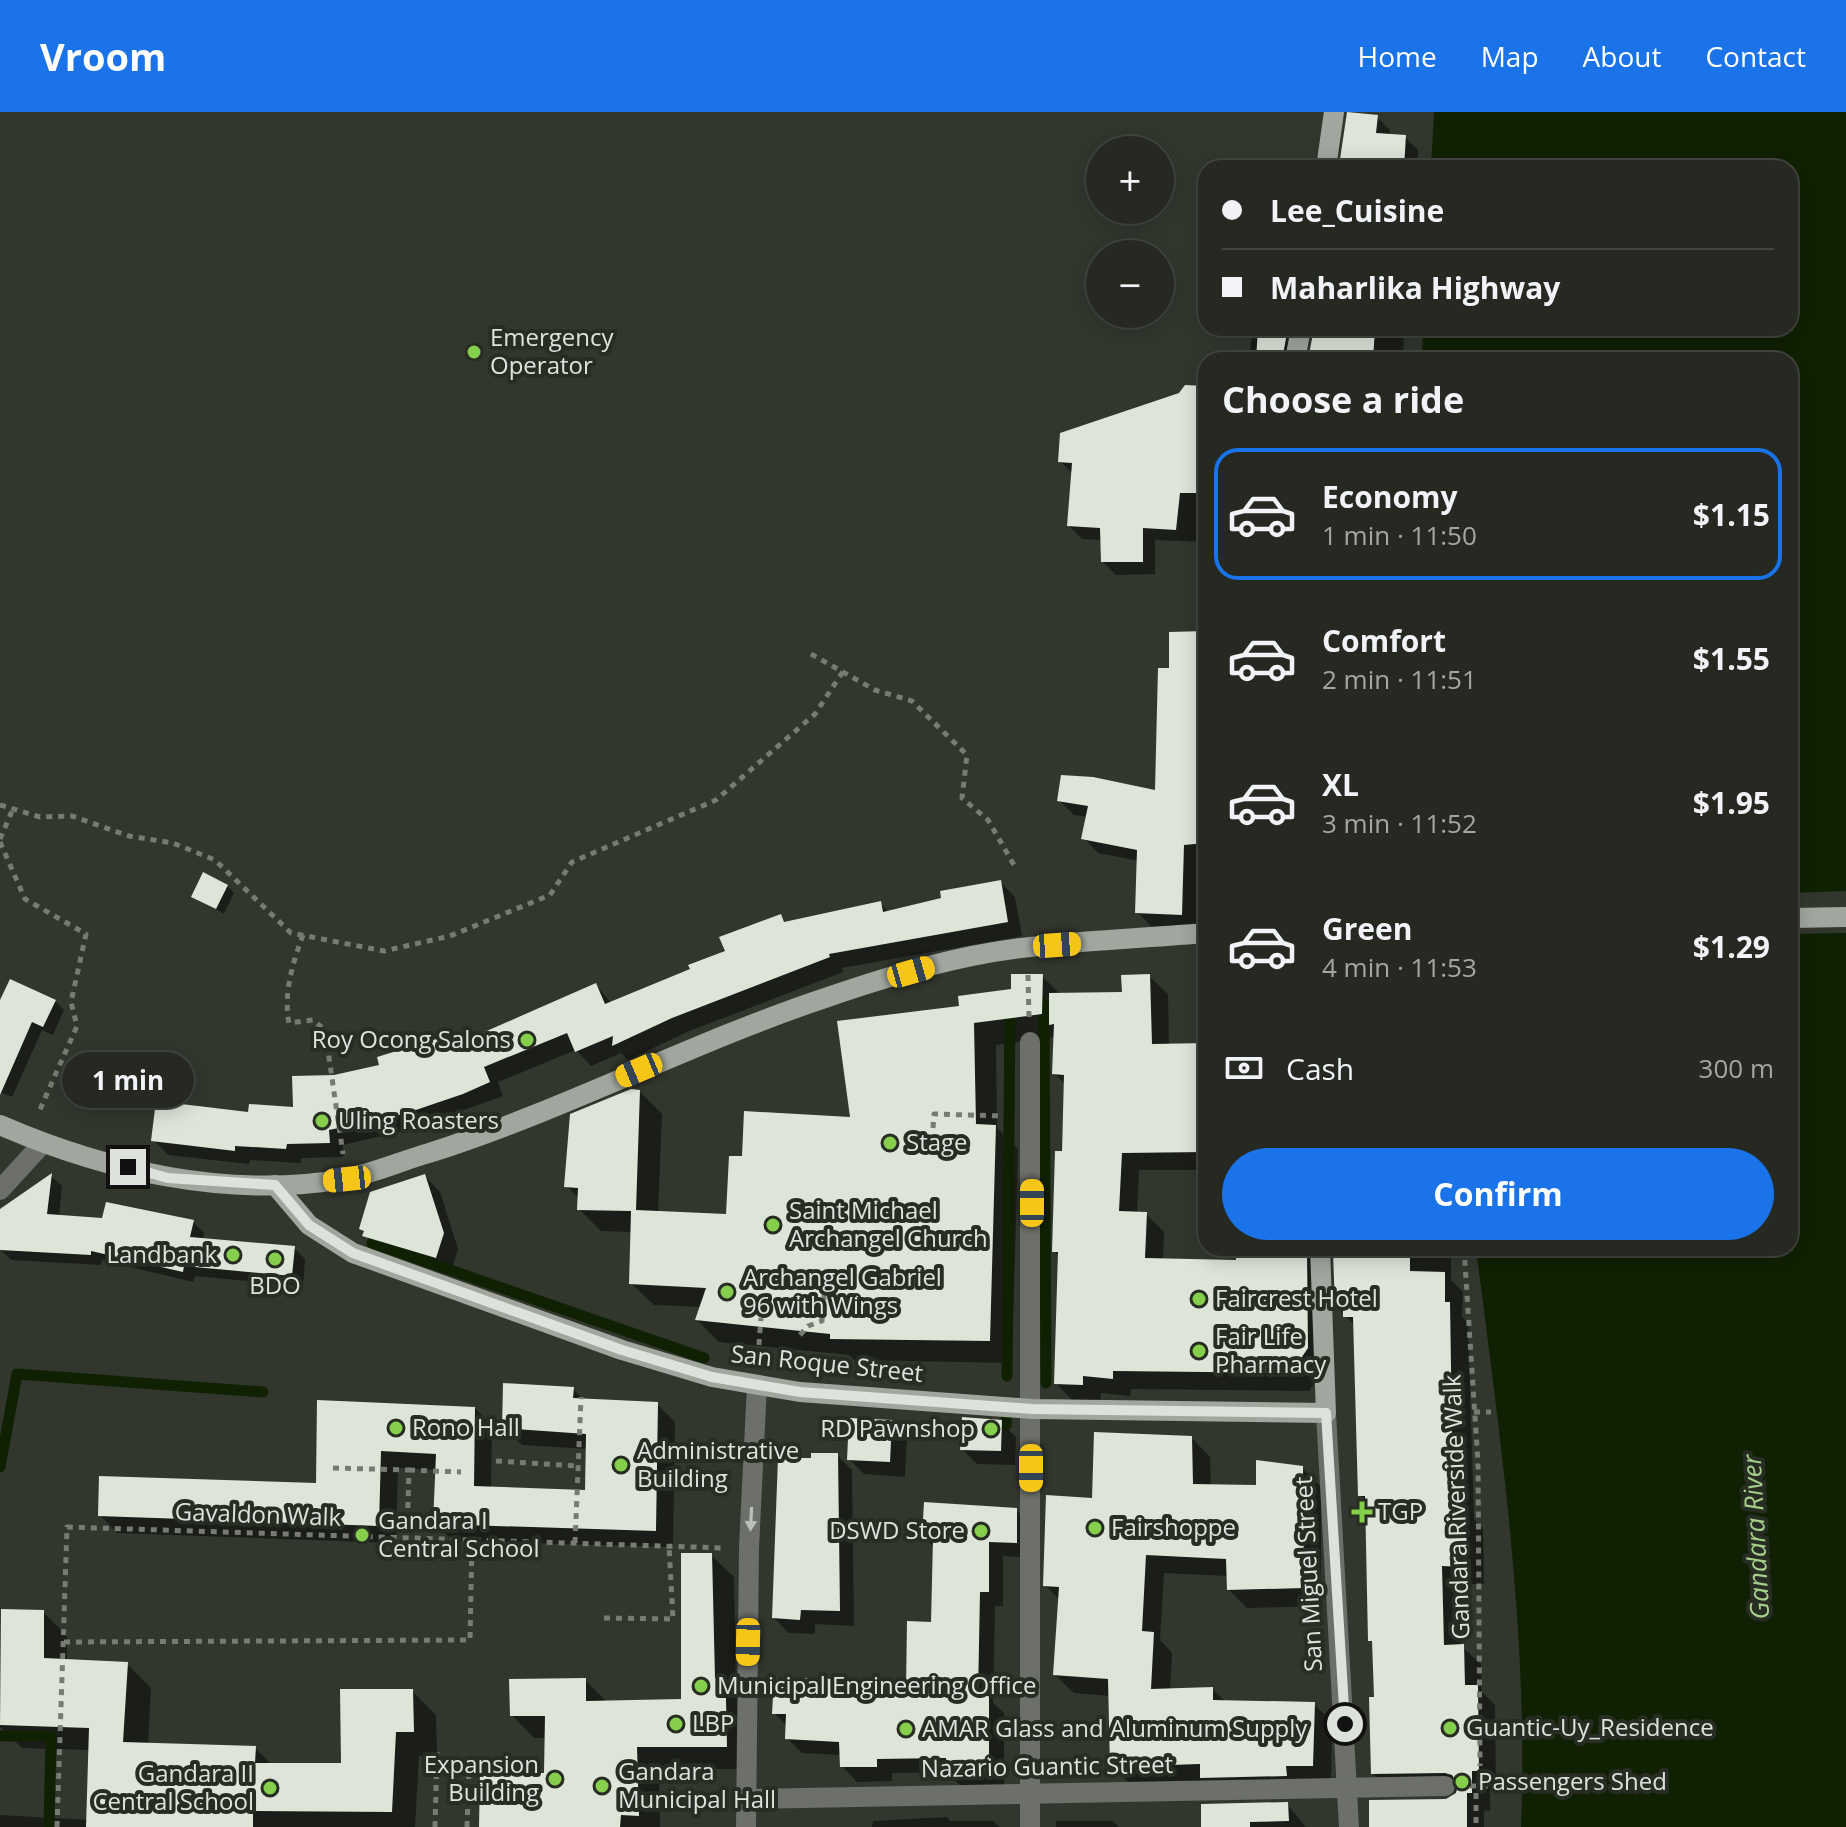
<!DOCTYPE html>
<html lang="en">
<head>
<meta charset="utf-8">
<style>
  :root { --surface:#262922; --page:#2e312a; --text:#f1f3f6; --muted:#a4a6a5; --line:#424540; --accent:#1a73e8 }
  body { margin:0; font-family:"Open Sans",sans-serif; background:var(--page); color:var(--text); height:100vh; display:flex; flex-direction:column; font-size:30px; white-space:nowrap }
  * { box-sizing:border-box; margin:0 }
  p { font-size:26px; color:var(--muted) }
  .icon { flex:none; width:44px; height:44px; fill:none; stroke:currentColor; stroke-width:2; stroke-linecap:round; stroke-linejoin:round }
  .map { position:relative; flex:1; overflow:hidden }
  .details { position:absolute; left:1198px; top:240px; width:600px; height:904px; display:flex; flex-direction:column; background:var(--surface); border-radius:24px; box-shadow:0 4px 20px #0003,0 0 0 2px var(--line) }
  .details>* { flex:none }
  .guide { position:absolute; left:1198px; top:48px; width:600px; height:176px; border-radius:24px; box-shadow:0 4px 20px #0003,0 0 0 2px var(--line); display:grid; align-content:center; height:176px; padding:0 24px; background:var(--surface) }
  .controls { position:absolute; left:1086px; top:24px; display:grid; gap:16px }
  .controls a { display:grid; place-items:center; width:88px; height:88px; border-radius:50%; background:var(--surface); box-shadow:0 4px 20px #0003,0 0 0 2px var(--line); font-size:40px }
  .end { position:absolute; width:36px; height:36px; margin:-18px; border:10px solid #dee2dc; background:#111; box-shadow:0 0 0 4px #111 }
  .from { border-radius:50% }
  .bubble { position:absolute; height:56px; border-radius:28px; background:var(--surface); box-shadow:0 4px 20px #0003,0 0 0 2px var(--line); font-size:26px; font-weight:700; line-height:56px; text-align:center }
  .car { position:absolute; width:24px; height:48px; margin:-24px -12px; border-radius:10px; box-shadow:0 0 6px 2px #0007; background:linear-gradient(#f5c518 24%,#345 0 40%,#f5c518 0 76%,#345 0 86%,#f5c518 0) }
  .guide b { display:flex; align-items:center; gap:28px; height:76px; font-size:30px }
  .guide b+b { border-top:2px solid var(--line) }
  .guide i { width:20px; height:20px; background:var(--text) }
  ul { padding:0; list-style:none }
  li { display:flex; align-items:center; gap:24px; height:132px; margin:0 16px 12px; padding:0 8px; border:4px solid transparent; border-radius:24px }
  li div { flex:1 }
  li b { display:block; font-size:30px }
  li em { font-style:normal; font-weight:700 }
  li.current { border-color:var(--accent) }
  li>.icon { width:72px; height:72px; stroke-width:1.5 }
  h2 { padding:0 24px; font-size:36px; line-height:96px }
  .pay { display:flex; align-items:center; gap:20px; height:88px; padding:0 24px; font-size:30px }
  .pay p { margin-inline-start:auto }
  .button { display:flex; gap:16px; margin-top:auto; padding:16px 24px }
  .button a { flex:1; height:92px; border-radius:48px; background:var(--accent); color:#fff; font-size:32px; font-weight:700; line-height:92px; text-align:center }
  header { display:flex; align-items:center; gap:48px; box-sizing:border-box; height:112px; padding:0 40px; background:var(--accent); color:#fff }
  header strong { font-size:38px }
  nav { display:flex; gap:44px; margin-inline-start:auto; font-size:28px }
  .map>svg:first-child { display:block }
  .water { fill:#102103 }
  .pier { fill:#32372e }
  .shadow { fill:#0007 }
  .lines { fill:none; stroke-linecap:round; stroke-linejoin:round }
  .stream { stroke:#102103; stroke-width:11 }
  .building { fill:#dde4d8 }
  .path { stroke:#777b73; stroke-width:5; stroke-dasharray:6 6; stroke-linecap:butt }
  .minor { stroke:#6c6f6a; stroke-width:20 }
  .major { stroke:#a1a79e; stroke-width:20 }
  .oneway { fill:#bcc0ba }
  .route { stroke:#dee2dc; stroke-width:10 }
  .poi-dot { fill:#85cf4c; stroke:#282d24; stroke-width:3 }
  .labels { text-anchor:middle; stroke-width:8; stroke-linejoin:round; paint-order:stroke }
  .poi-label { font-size:24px; fill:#dee2dc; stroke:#282d24; text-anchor:start }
  .street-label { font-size:24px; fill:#dee2dc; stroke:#282d24 }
  .water-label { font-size:26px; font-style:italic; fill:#a5cf8a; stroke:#282d24 }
</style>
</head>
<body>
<header>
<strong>Vroom</strong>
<nav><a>Home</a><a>Map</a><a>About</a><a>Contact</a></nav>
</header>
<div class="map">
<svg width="1846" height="1715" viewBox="0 0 1846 1715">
  <rect width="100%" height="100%" fill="#32372e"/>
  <path class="water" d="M1434,0h412v1715h-325c8,-194 -21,-388 -45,-579h314v-888h-368l1,-32h367v-160h-359z"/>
  <polygon class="pier" points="1846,779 1846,821 1790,822 1790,781"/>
  <g class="shadow">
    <polygon points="1377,5 1390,18 1389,24 1405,25 1418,38 1417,56 1341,54"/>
    <polygon points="1253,216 1313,216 1309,217 1298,248 1240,248 1250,239"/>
    <polygon points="1315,216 1404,216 1403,248 1310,248"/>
    <polygon points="1206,276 1206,430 1155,428 1155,462 1116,463 1103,450 1102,428 1082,427 1069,414 1073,362 1060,349"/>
    <polygon points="1206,521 1206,789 1196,789 1196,816 1152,815 1137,800 1139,749 1098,741 1084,726 1088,705 1074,703 1059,688 1157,681 1171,558"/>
    <polygon points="1000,770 1015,785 1022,824 842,856 843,860 687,920 628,948 621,941 591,954 576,938 498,970 503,984 408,1018 343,1033 343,1045 301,1046 301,1051 250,1048 249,1052 168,1043 154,1028 250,1002 295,997 334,965 381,954 470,920 476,926 596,873 612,892 693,858 780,804 787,812 880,791 889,800"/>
    <polygon points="227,774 234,781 224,802 193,784"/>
    <polygon points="1042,864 1061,883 1124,882 1149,864 1168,882 1169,934 1206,933 1206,1058 1139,1058 1137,1102 1146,1102 1164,1120 1163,1148 1238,1150 1238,1136 1451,1136 1451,1168 1463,1180 1462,1205 1468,1210 1474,1407 1483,1417 1484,1472 1460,1472 1461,1534 1481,1552 1482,1580 1495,1593 1496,1677 1490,1676 1490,1699 1484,1698 1484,1715 1371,1715 1447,1689 1459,1679 1391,1680 1373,1662 1376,1587 1374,1533 1370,1528 1368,1391 1360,1383 1355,1214 1337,1194 1334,1143 1326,1149 1325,1255 1309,1279 1131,1277 1130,1284 1101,1281 1100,1290 1074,1290 1056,1271 1060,1145 1054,1139 1066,973 1054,961 1056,925 996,933 997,1016 1018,1037 1012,1251 854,1248 849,1243 719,1230 697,1208 701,1195 654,1193 631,1171 632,1120 601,1119 579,1097 579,1087 567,1074 639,979 662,1002 658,1101 728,1104 744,1046 853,1007 962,895 1013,879"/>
    <polygon points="55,889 64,898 53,923 42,918 12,985 0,980 0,893"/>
    <polygon points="51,1064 62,1074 59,1104 193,1110 204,1121 202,1128 294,1136 305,1147 303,1174 195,1164 193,1170 102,1148 101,1153 11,1148 0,1137 0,1100"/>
    <polygon points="425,1064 440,1080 458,1137 451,1160 380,1138 361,1117"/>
    <polygon points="573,1277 584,1288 657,1292 675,1310 673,1435 453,1429 435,1411 437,1358 398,1356 396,1431 117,1421 100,1403 318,1373 319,1290 475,1296 492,1314 491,1376 587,1380 588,1337 522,1333 504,1315"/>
    <polygon points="892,1310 907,1325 905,1365 864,1362 849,1347"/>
    <polygon points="1001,1310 1016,1325 1015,1353 977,1352 962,1337"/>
    <polygon points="1192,1326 1210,1345 1211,1374 1258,1375 1302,1356 1321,1375 1321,1494 1247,1496 1229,1478 1228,1464 1164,1461 1160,1528 1172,1541 1170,1579 1212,1577 1226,1590 1314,1592 1332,1610 1331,1672 1131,1673 1112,1654 1110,1584 1074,1581 1055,1563 1060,1488 1045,1473 1093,1388"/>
    <polygon points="837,1343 852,1358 854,1514 815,1512 815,1522 789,1521 774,1506"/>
    <polygon points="1016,1398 1031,1413 1031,1446 1003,1444 1003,1494 995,1494 993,1591 1004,1601 1004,1675 963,1677 948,1660 892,1661 892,1669 857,1670 842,1654 841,1643 802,1641 787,1626 788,1615 774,1601 834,1569 847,1581 907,1579 933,1512 935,1436 924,1425"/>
    <polygon points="711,1443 734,1465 736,1586 740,1590 748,1657 659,1657 660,1715 481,1715 546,1663 547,1626 534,1626 512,1603 585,1568 607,1590 683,1589"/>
    <polygon points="3,1499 43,1500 67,1524 67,1549 127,1552 151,1576 148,1633 255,1636 272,1653 343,1653 412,1579 436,1603 437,1644 419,1644 415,1715 0,1715 0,1703 88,1708 90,1638 22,1636 0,1615"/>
    <polygon points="1287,1692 1306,1715 1203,1715"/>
    <polygon points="947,1705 950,1709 993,1709 1000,1715 872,1715 873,1709"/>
    <polygon points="1056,1709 1113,1709 1119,1715 1056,1715"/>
  </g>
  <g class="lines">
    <g class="stream">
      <polyline points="1044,892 1046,1271"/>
      <polyline points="372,1131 704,1246"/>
      <polyline points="1007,1264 1010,892"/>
      <polyline points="1006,1313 1007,1300"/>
      <polyline points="0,1355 17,1262 263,1280"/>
      <polyline points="0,1624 51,1624 49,1715"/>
    </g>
  </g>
  <g class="building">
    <polygon points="1347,0 1378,3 1376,21 1406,23 1404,56 1339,54"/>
    <polygon points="1258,216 1288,216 1282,248 1256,248"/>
    <polygon points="1314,216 1375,216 1373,248 1308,248"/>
    <polygon points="1185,273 1206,274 1206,381 1180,381 1176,418 1143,416 1143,450 1101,450 1100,416 1067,414 1072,351 1058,350 1060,321 1179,281"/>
    <polygon points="1206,519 1206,731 1184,733 1182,803 1135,801 1137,738 1081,727 1088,694 1057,689 1061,663 1093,665 1155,678 1158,556 1169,556 1169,520"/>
    <polygon points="203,760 228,773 216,797 191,785"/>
    <polygon points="1001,768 1008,810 829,842 830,845 672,906 612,934 613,924 575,940 567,921 484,955 490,970 463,982 404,1002 329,1018 330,1031 287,1032 286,1037 235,1034 235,1039 151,1029 156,989 248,1000 249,992 293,995 292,964 334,963 379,953 377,945 443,925 471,918 473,925 596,871 605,892 690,857 688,853 725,839 719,825 781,802 784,810 881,789 883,800 941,786 940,779"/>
    <polygon points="1011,862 1043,862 1042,902 974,911 976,1012 996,1013 990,1229 830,1227 830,1222 695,1208 706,1176 629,1172 631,1099 577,1098 578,1076 564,1075 570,1002 631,977 640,978 636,1098 726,1102 729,1044 742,1044 744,999 850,1005 837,909 959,894 958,884 1011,877"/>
    <polygon points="1150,862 1152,932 1206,931 1206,1040 1122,1041 1119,1099 1147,1100 1145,1146 1236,1148 1236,1137 1307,1139 1308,1236 1291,1261 1113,1259 1113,1267 1083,1264 1083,1273 1054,1272 1058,1140 1052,1140 1054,1073 1055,1039 1062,1039 1064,963 1052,962 1054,912 1049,913 1049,881 1122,880 1121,863"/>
    <polygon points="10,867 56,888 43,915 32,910 0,983 0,888"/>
    <polygon points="52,1061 47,1102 102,1106 106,1090 194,1108 190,1125 295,1134 292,1164 184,1154 183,1160 91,1139 91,1143 0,1138 0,1097"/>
    <polygon points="425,1062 444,1121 436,1146 362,1124 364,1119 359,1117 370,1080"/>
    <polygon points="1342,1136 1410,1136 1410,1159 1445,1160 1445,1190 1450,1190 1452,1321 1457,1321 1457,1397 1466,1396 1467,1455 1442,1454 1444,1533 1464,1532 1465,1573 1478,1573 1479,1659 1472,1659 1472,1681 1467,1681 1467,1715 1369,1715 1369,1688 1446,1687 1456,1681 1458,1673 1452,1663 1445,1661 1371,1662 1369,1585 1374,1585 1372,1529 1368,1529 1365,1384 1358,1384 1353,1205 1343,1205 1343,1184 1335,1195 1333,1140 1342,1140"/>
    <polygon points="503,1271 574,1275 573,1286 658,1290 656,1419 433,1412 436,1342 381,1339 379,1414 98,1404 99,1364 316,1371 317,1288 475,1295 474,1374 585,1378 586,1322 502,1316"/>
    <polygon points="962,1305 1002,1308 1001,1339 960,1338"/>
    <polygon points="849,1306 892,1308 890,1350 847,1348"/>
    <polygon points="1094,1320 1192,1324 1193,1372 1256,1373 1256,1348 1303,1354 1304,1476 1227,1478 1226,1447 1146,1443 1142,1519 1154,1520 1151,1577 1213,1575 1213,1588 1315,1590 1313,1654 1286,1654 1287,1664 1200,1666 1200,1652 1110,1655 1108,1567 1053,1563 1059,1475 1043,1474 1046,1383 1092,1386"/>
    <polygon points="811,1341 838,1341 840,1499 801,1498 800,1508 772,1506 778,1346 811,1346"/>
    <polygon points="924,1390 1017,1396 1017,1431 989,1430 989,1480 980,1480 978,1584 989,1584 989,1661 946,1663 946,1646 877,1647 877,1655 840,1655 839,1630 785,1627 786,1602 772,1602 774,1566 835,1567 834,1580 906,1577 907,1509 931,1510 933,1426 922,1425"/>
    <polygon points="681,1441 712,1441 715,1566 719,1566 719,1586 726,1586 727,1635 637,1635 639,1704 621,1703 620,1715 479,1715 480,1660 544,1661 545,1604 510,1604 509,1567 586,1566 586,1589 681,1587"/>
    <polygon points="1,1497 44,1498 44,1546 128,1550 123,1630 256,1634 255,1651 341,1651 340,1577 413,1577 414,1620 396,1620 392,1700 253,1699 253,1715 86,1715 89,1616 0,1613"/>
    <polygon points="1288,1690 1289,1709 1250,1710 1250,1715 1201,1715 1201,1692"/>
  </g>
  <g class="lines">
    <g class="path">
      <polyline points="811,542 875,578 912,589 967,643 962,686 988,708 1014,753"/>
      <polyline points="0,693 40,705 72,704 129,724 173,731 215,748 291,821 384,839 450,824 550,783 572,750 716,688 815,602 844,558"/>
      <polyline points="0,727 12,699"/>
      <polyline points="0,730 25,787 86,822 71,890 77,914 38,1002"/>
      <path d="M303,823c-10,27 -20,59 -14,88l24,-3 12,10 18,124"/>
      <polyline points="1028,863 1029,905"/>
      <polyline points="933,1016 934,1002 1003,1004"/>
      <polyline points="1464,1136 1478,1351 1480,1654"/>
      <polyline points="800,1223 808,1214 822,1209 826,1161"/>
      <polyline points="758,1245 761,1206"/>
      <polyline points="1474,1300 1491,1300"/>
      <polyline points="496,1349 577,1354"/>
      <polyline points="333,1356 409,1358 407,1426"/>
      <polyline points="409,1358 461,1360"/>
      <polyline points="575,1431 581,1285"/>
      <polyline points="604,1506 673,1507 669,1434"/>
      <polyline points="64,1530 470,1528 472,1427"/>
      <polyline points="1470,1674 1518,1674"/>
      <polyline points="1476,1681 1476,1715"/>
      <polyline points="638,1682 675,1683"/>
      <polyline points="57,1715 67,1415 724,1436"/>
      <polyline points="435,1715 437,1640"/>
      <polyline points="467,1715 469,1657"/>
    </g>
    <g class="minor">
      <polyline points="0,1078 43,1031"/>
      <polyline points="1326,1301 1349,1715"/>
      <polyline points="746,1687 1445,1674"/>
      <polyline points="746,1715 749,1436 757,1273"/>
      <polyline points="1030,1715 1030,930"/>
    </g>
    <g class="major">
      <polyline points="1326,56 1334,0"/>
      <polyline points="1295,248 1301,216"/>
      <polyline points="1790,806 1846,805"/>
      <path d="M0,1013c106,46 228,74 344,54 28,-5 57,-18 85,-26 136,-43 263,-111 399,-156 64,-22 134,-43 202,-50 58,-7 117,-9 176,-14"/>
      <polyline points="275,1073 309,1113 353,1141 622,1238 712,1265 800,1280 1032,1297 1326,1301 1320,1136"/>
    </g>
  </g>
  <defs><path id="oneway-solid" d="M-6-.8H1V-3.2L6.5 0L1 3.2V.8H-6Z" transform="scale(2)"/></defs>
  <use class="oneway" href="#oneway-solid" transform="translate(751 1407) rotate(93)"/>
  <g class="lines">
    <polyline class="route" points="128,1055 168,1066 275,1073 309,1113 353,1141 622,1238 712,1265 800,1280 1032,1297 1326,1301 1345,1612"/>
  </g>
  <g class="poi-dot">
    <circle cx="474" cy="240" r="8"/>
    <circle cx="527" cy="928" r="8"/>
    <circle cx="322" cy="1009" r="8"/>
    <circle cx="890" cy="1031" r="8"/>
    <circle cx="773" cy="1113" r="8"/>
    <circle cx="233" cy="1143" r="8"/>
    <circle cx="275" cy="1147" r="8"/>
    <circle cx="727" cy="1180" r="8"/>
    <circle cx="1199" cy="1187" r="8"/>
    <circle cx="1199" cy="1239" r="8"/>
    <circle cx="396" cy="1316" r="8"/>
    <circle cx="991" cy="1317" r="8"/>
    <circle cx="621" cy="1353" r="8"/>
    <path d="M1358 1388h8v8h8v8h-8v8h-8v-8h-8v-8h8z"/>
    <circle cx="1095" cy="1416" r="8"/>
    <circle cx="981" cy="1419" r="8"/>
    <circle cx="362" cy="1423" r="8"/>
    <circle cx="701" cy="1574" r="8"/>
    <circle cx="676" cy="1612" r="8"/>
    <circle cx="1450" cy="1616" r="8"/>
    <circle cx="906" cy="1617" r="8"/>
    <circle cx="555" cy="1667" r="8"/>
    <circle cx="1462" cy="1670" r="8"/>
    <circle cx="602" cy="1674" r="8"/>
    <circle cx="270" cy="1676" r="8"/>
  </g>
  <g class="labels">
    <g class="poi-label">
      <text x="490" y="234">Emergency<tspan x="490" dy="28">Operator</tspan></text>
      <text x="511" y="936" text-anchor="end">Roy Ocong Salons</text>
      <text x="338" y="1017">Uling Roasters</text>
      <text x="906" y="1039">Stage</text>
      <text x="789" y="1107">Saint Michael<tspan x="789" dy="28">Archangel Church</tspan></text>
      <text x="217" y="1151" text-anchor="end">Landbank</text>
      <text x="743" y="1174">Archangel Gabriel<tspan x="743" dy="28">96 with Wings</tspan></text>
      <text x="275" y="1182" text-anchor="middle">BDO</text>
      <text x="1215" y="1195">Faircrest Hotel</text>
      <text x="1215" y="1233">Fair Life<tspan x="1215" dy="28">Pharmacy</tspan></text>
      <text x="412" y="1324">Rono Hall</text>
      <text x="975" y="1325" text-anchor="end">RD Pawnshop</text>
      <text x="637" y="1347">Administrative<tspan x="637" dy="28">Building</tspan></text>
      <text x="1378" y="1408">TGP</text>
      <text x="378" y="1417">Gandara I<tspan x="378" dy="28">Central School</tspan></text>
      <text x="1111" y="1424">Fairshoppe</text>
      <text x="965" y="1427" text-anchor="end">DSWD Store</text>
      <text x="717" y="1582">Municipal Engineering Office</text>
      <text x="692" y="1620">LBP</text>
      <text x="1466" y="1624">Guantic-Uy_Residence</text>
      <text x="922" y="1625">AMAR Glass and Aluminum Supply</text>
      <text x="539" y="1661" text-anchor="end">Expansion<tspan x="539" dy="28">Building</tspan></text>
      <text x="618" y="1668">Gandara<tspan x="618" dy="28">Municipal Hall</tspan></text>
      <text x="254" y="1670" text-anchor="end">Gandara II<tspan x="254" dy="28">Central School</tspan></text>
      <text x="1478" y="1678">Passengers Shed</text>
    </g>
    <g class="street-label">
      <text transform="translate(827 1252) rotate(6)" y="8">San Roque Street</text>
      <text transform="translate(1457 1395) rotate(-92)" y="8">Gandara Riverside Walk</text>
      <text transform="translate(258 1403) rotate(2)" y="8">Gavaldon Walk</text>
      <text transform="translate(1309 1462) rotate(-93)" y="8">San Miguel Street</text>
      <text transform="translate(1047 1655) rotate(-1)" y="8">Nazario Guantic Street</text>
    </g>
    <g class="water-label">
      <text transform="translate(1756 1425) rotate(-93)" y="9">Gandara River</text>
    </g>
  </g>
</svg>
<div class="controls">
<a>+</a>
<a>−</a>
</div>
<i class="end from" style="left:1345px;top:1612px"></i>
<i class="end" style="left:128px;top:1055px"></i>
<div class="bubble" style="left:62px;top:940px;width:132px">1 min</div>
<i class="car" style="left:1057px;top:833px;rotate:86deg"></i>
<i class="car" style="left:911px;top:860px;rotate:74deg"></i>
<i class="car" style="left:639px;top:958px;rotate:247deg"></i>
<i class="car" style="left:347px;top:1067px;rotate:264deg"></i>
<i class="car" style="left:1032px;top:1091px;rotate:0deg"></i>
<i class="car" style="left:1031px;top:1356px;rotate:180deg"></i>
<i class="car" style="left:748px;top:1530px;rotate:181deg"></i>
<div class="guide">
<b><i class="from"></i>Lee_Cuisine</b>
<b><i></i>Maharlika Highway</b>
</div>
<section class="details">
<h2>Choose a ride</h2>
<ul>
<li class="current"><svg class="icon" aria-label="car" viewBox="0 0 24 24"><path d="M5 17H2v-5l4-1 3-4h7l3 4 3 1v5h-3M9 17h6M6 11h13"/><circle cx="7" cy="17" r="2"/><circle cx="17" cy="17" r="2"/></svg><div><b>Economy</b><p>1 min · 11:50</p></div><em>$1.15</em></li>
<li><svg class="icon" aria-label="car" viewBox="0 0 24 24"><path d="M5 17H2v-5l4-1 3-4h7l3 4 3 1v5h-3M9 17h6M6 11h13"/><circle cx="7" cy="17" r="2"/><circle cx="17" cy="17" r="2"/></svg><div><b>Comfort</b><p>2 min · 11:51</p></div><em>$1.55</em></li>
<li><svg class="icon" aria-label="car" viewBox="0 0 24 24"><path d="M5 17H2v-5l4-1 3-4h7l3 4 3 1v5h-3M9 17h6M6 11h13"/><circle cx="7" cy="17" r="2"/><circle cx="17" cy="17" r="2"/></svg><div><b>XL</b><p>3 min · 11:52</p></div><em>$1.95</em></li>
<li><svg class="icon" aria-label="car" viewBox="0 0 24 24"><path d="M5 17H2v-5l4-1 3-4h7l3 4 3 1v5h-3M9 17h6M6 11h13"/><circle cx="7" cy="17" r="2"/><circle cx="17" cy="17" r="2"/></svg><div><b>Green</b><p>4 min · 11:53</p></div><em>$1.29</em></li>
</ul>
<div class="pay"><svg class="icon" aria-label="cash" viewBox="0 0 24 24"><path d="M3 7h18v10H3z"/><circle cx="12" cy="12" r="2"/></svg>Cash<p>300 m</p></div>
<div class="button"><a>Confirm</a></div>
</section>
</div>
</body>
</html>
